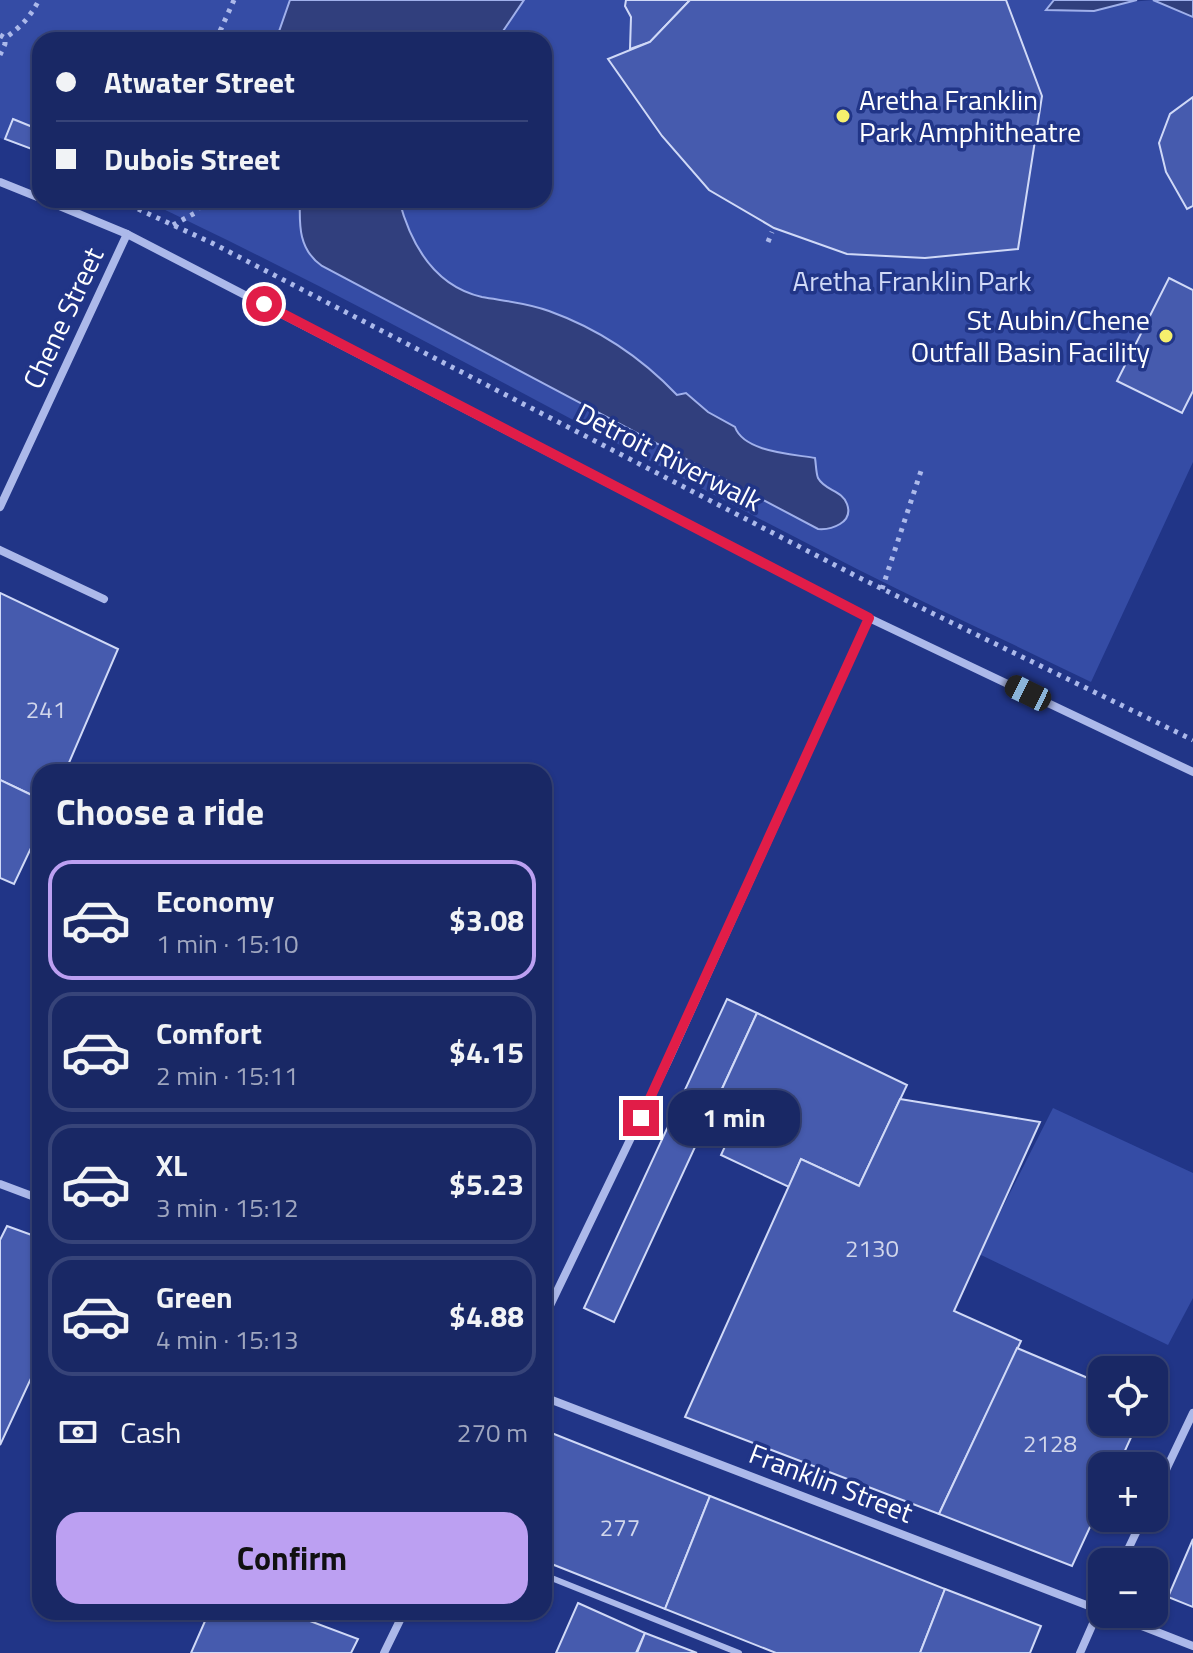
<!DOCTYPE html>
<html lang="en">
<head>
<meta charset="utf-8">
<style>
  :root { --surface:#192865; --page:#26346e; --text:#f1f3f6; --muted:#9fa6bf; --line:#374479; --accent:#bca0f2 }
  body { margin:0; font-family:"Titillium Web",sans-serif; background:var(--page); color:var(--text); height:100vh; display:flex; flex-direction:column; font-size:30px; white-space:nowrap }
  * { box-sizing:border-box; margin:0 }
  p { font-size:26px; color:var(--muted) }
  .icon { flex:none; width:44px; height:44px; fill:none; stroke:currentColor; stroke-width:2; stroke-linecap:round; stroke-linejoin:round }
  .map { position:relative; flex:1; overflow:hidden }
  .details { position:absolute; left:32px; top:764px; width:520px; height:856px; display:flex; flex-direction:column; background:var(--surface); border-radius:24px; box-shadow:0 2px 6px #0004,0 0 0 2px var(--line) }
  .details>* { flex:none }
  .banner { position:absolute; left:32px; top:32px; width:520px; height:176px; border-radius:24px; box-shadow:0 2px 6px #0004,0 0 0 2px var(--line); display:grid; align-content:center; height:176px; padding:0 24px; background:var(--surface) }
  .controls { position:absolute; left:1088px; top:1356px; display:grid; gap:16px }
  .controls a { display:grid; place-items:center; width:80px; height:80px; border-radius:16px; background:var(--surface); box-shadow:0 2px 6px #0004,0 0 0 2px var(--line); font-size:40px }
  .end { position:absolute; width:36px; height:36px; margin:-18px; border:10px solid #e11d48; background:#fff; box-shadow:0 0 0 4px #fff }
  .from { border-radius:50% }
  .bubble { position:absolute; height:56px; border-radius:24px; background:var(--surface); box-shadow:0 2px 6px #0004,0 0 0 2px var(--line); font-size:26px; font-weight:700; line-height:56px; text-align:center }
  .car { position:absolute; width:24px; height:48px; margin:-24px -12px; border-radius:10px; box-shadow:0 0 6px 2px #0007; background:linear-gradient(#222 24%,#8ab4d8 0 40%,#222 0 76%,#8ab4d8 0 86%,#222 0) }
  .banner b { display:flex; align-items:center; gap:28px; height:76px; font-size:30px }
  .banner b+b { border-top:2px solid var(--line) }
  .banner i { width:20px; height:20px; background:var(--text) }
  ul { padding:0; list-style:none }
  li { display:flex; align-items:center; gap:24px; height:120px; margin:0 16px 12px; padding:0 8px; border:4px solid var(--line); border-radius:24px }
  li div { flex:1 }
  li b { display:block; font-size:30px }
  li em { font-style:normal; font-weight:700 }
  li.selected { border-color:var(--accent) }
  li>.icon { width:72px; height:72px; stroke-width:1.5 }
  h2 { padding:0 24px; font-size:36px; line-height:96px }
  .pay { display:flex; align-items:center; gap:20px; height:88px; padding:0 24px; font-size:30px }
  .pay p { margin-inline-start:auto }
  .primary-button { display:flex; gap:16px; margin-top:auto; padding:16px 24px }
  .primary-button a { flex:1; height:92px; border-radius:24px; background:var(--accent); color:#111; font-size:32px; font-weight:700; line-height:92px; text-align:center }
  .map>svg:first-child { display:block }
  .green { fill:#354ca5 }
  .water { fill:#313f7d; stroke:#a0b0eb; stroke-width:2 }
  .building { fill:#465bae; stroke:#d0d9f7; stroke-width:2 }
  .lines { fill:none; stroke-linecap:round; stroke-linejoin:round }
  .path { stroke:#acb9ea; stroke-width:5; stroke-dasharray:4 6; stroke-linecap:butt }
  .service { stroke:#acb9ea; stroke-width:6 }
  .minor { stroke:#acb9ea; stroke-width:8 }
  .route { stroke:#e11d48; stroke-width:10 }
  .poi-dot { fill:#f6f06d; stroke:#213587; stroke-width:3 }
  .labels { text-anchor:middle; stroke-width:7; stroke-linejoin:round; paint-order:stroke }
  .number-label { font-size:24px; fill:#d1d6eb }
  .poi-label { font-size:28px; fill:#fff; stroke:#213587; text-anchor:start }
  .park-label { font-size:28px; fill:#d0d9f7; stroke:#213587 }
  .street-label { font-size:28px; fill:#fff; stroke:#213587 }
</style>
</head>
<body>
<div class="map">
<svg width="1193" height="1653" viewBox="0 0 1193 1653">
  <rect width="100%" height="100%" fill="#213587"/>
  <g class="green">
    <path d="M0,0h1054l-7,9 106,-9 40,17v445l-102,220c-78,-38 -156,-74 -234,-113 -239,-121 -471,-255 -713,-369h400v-160h-504v113l-40,-15z"/>
    <polygon points="1053,1108 1193,1173 1193,1298 1168,1345 979,1254"/>
  </g>
  <g class="water">
    <polygon points="290,0 524,0 497,40 276,40"/>
    <polygon points="1054,0 1137,0 1094,11 1046,10"/>
    <polygon points="1153,0 1193,0 1193,17"/>
    <path d="M300,200h99c12,45 35,86 83,97 23,4 46,6 67,14 50,18 91,45 128,84l9,-2 22,19 27,15c9,25 57,27 80,31 1,6 1,15 3,20 7,13 24,12 29,26 7,19 -16,26 -29,25l-496,-263c-23,-16 -23,-40 -22,-66z"/>
  </g>
  <g class="building">
    <polygon points="626,0 690,0 650,42 630,49 631,17 625,6"/>
    <polygon points="690,0 1006,0 1042,96 1018,249 925,258 847,254 774,228 709,190 662,136 608,59 650,42"/>
    <polygon points="1193,97 1193,206 1187,209 1166,172 1159,143 1170,114"/>
    <polygon points="13,119 40,130 37,151 5,139"/>
    <polygon points="1169,278 1193,290 1193,391 1182,413 1117,381"/>
    <polygon points="0,593 118,649 65,772 40,772 40,799 0,780"/>
    <polygon points="0,780 40,799 40,829 14,884 0,878"/>
    <polygon points="727,999 757,1013 614,1322 584,1308"/>
    <polygon points="757,1013 907,1085 859,1186 801,1159 789,1187 721,1155 734,1127 710,1115"/>
    <polygon points="900,1099 1040,1122 954,1311 1021,1341 939,1514 685,1417 801,1159 859,1186"/>
    <polygon points="7,1226 40,1238 40,1359 0,1445 0,1240"/>
    <polygon points="1017,1348 1102,1384 1102,1422 1138,1422 1118,1466 1102,1466 1102,1501 1072,1566 939,1514"/>
    <polygon points="544,1430 710,1496 665,1609 544,1561"/>
    <polygon points="710,1496 945,1589 920,1653 776,1653 665,1609"/>
    <polygon points="1193,1539 1193,1607 1168,1597"/>
    <polygon points="945,1589 1041,1626 1030,1653 920,1653"/>
    <polygon points="578,1603 645,1633 636,1653 556,1653"/>
    <polygon points="209,1612 286,1612 358,1639 351,1653 191,1653"/>
    <polygon points="645,1633 697,1653 637,1653"/>
  </g>
  <g class="lines">
    <g class="path">
      <path d="M0,35l5,3c16,-11 25,-21 34,-38"/>
      <polyline points="216,40 234,0"/>
      <polyline points="0,55 5,44 5,38"/>
      <polyline points="142,200 138,209 212,243 858,577 1193,740"/>
      <polyline points="173,225 195,213 205,200"/>
      <polyline points="768,242 772,232"/>
      <polyline points="882,589 921,471"/>
    </g>
    <polyline class="service" points="544,1575 739,1653"/>
    <g class="minor">
      <polyline points="0,182 40,198"/>
      <polyline points="45,200 127,234 869,618 1193,772"/>
      <polyline points="0,507 127,234"/>
      <polyline points="0,550 104,599"/>
      <polyline points="0,1184 40,1199"/>
      <polyline points="544,1318 668,1061 869,618"/>
      <polyline points="544,1397 1102,1611"/>
      <polyline points="1154,1495 1193,1413"/>
      <polyline points="1122,1562 1143,1518"/>
      <polyline points="1111,1614 1193,1646"/>
      <polyline points="384,1653 404,1612"/>
      <polyline points="1080,1653 1102,1603"/>
    </g>
  </g>
  <g class="lines">
    <polyline class="route" points="264,304 869,618 641,1118"/>
  </g>
  <g class="poi-dot">
    <circle cx="843" cy="116" r="8"/>
    <circle cx="1166" cy="336" r="8"/>
  </g>
  <g class="labels">
    <g class="number-label">
      <text x="46" y="718">241</text>
      <text x="872" y="1257">2130</text>
      <text x="1050" y="1452">2128</text>
      <text x="620" y="1536">277</text>
    </g>
    <g class="poi-label">
      <text x="859" y="110">Aretha Franklin<tspan x="859" dy="32">Park Amphitheatre</tspan></text>
      <text x="1150" y="330" text-anchor="end">St Aubin/Chene<tspan x="1150" dy="32">Outfall Basin Facility</tspan></text>
    </g>
    <g class="park-label">
      <text x="912" y="291">Aretha Franklin Park</text>
    </g>
    <g class="street-label">
      <text transform="translate(63 318) rotate(-65)" y="10">Chene Street</text>
      <text transform="translate(669 457) rotate(27)" y="10">Detroit Riverwalk</text>
      <text transform="translate(831 1483) rotate(21)" y="10">Franklin Street</text>
    </g>
  </g>
</svg>
<div class="controls">
<a><svg class="icon" aria-label="locate" viewBox="0 0 24 24"><circle cx="12" cy="12" r="6"/><path d="M12 2v4M12 18v4M2 12h4M18 12h4"/></svg></a>
<a>+</a>
<a>−</a>
</div>
<i class="end from" style="left:264px;top:304px"></i>
<i class="end" style="left:641px;top:1118px"></i>
<div class="bubble" style="left:668px;top:1090px;width:132px">1 min</div>
<i class="car" style="left:1028px;top:693px;rotate:296deg"></i>
<div class="banner">
<b><i class="from"></i>Atwater Street</b>
<b><i></i>Dubois Street</b>
</div>
<section class="details">
<h2>Choose a ride</h2>
<ul>
<li class="selected"><svg class="icon" aria-label="car" viewBox="0 0 24 24"><path d="M5 17H2v-5l4-1 3-4h7l3 4 3 1v5h-3M9 17h6M6 11h13"/><circle cx="7" cy="17" r="2"/><circle cx="17" cy="17" r="2"/></svg><div><b>Economy</b><p>1 min · 15:10</p></div><em>$3.08</em></li>
<li><svg class="icon" aria-label="car" viewBox="0 0 24 24"><path d="M5 17H2v-5l4-1 3-4h7l3 4 3 1v5h-3M9 17h6M6 11h13"/><circle cx="7" cy="17" r="2"/><circle cx="17" cy="17" r="2"/></svg><div><b>Comfort</b><p>2 min · 15:11</p></div><em>$4.15</em></li>
<li><svg class="icon" aria-label="car" viewBox="0 0 24 24"><path d="M5 17H2v-5l4-1 3-4h7l3 4 3 1v5h-3M9 17h6M6 11h13"/><circle cx="7" cy="17" r="2"/><circle cx="17" cy="17" r="2"/></svg><div><b>XL</b><p>3 min · 15:12</p></div><em>$5.23</em></li>
<li><svg class="icon" aria-label="car" viewBox="0 0 24 24"><path d="M5 17H2v-5l4-1 3-4h7l3 4 3 1v5h-3M9 17h6M6 11h13"/><circle cx="7" cy="17" r="2"/><circle cx="17" cy="17" r="2"/></svg><div><b>Green</b><p>4 min · 15:13</p></div><em>$4.88</em></li>
</ul>
<div class="pay"><svg class="icon" aria-label="cash" viewBox="0 0 24 24"><path d="M3 7h18v10H3z"/><circle cx="12" cy="12" r="2"/></svg>Cash<p>270 m</p></div>
<div class="primary-button"><a>Confirm</a></div>
</section>
</div>
</body>
</html>
